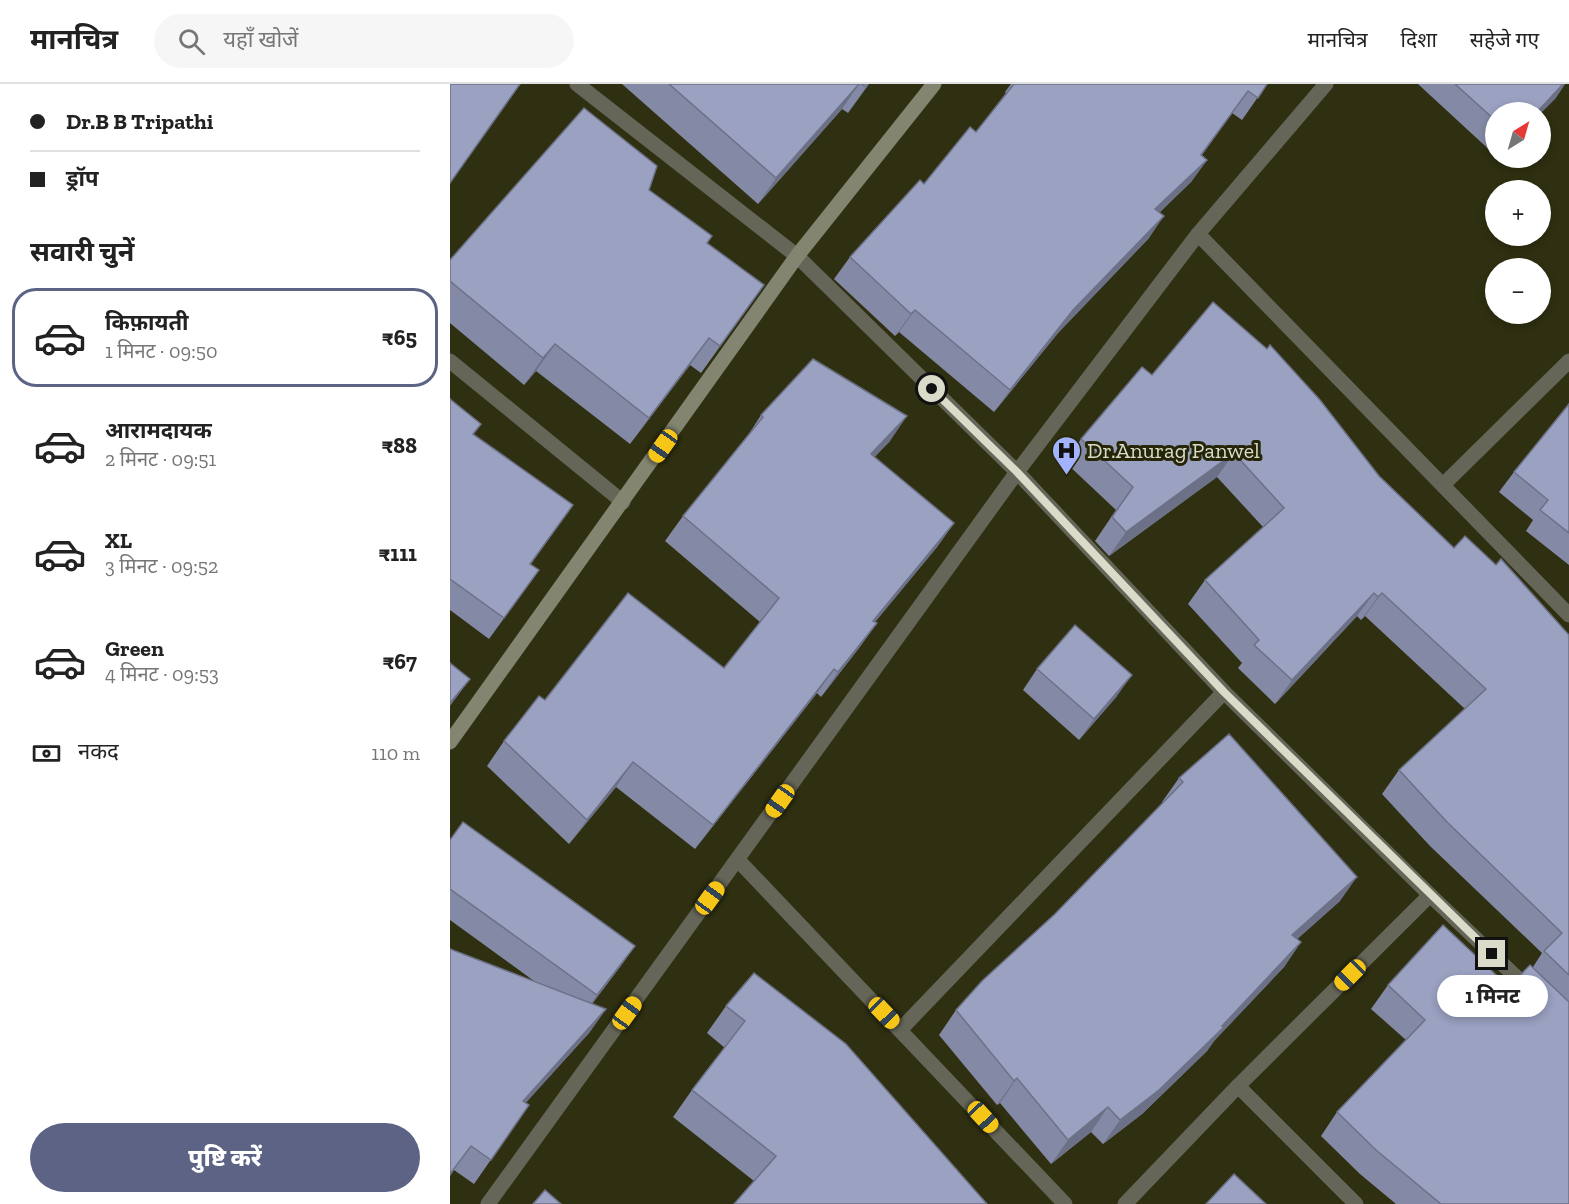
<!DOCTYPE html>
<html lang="hi">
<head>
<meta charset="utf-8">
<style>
  :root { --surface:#fff; --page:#f6f6f6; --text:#222; --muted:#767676; --line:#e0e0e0; --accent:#5c6385 }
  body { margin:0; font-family:"Zilla Slab","Noto Sans Devanagari",serif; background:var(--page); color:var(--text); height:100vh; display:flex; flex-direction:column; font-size:22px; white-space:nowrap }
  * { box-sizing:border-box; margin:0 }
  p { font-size:20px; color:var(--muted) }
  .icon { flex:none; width:33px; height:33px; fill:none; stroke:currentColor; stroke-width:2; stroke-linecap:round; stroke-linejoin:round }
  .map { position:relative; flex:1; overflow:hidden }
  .drawer { display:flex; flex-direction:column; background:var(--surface); width:450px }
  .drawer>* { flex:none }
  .hud { display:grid; align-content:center; height:132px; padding:0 30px; background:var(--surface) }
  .needle { width:39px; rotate:37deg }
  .buttons { position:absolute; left:1035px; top:18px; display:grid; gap:12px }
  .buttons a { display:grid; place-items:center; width:66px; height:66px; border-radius:50%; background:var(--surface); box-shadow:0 3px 9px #0003; font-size:30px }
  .end { position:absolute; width:27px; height:27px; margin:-14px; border:8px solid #dadbc9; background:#111; box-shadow:0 0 0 3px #111 }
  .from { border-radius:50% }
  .bubble { position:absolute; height:42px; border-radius:21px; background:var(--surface); box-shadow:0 3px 9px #0003; font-size:20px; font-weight:800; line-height:42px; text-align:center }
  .car { position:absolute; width:18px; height:36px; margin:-18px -9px; border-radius:8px; box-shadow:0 0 4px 2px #0007; background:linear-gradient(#f5c518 24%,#345 0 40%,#f5c518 0 76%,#345 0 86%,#f5c518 0) }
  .hud b { display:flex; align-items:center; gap:21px; height:57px; font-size:22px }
  .hud b+b { border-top:2px solid var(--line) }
  .hud i { width:15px; height:15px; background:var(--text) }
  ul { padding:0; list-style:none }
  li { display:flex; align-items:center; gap:18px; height:99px; margin:0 12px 9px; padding:0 18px; border:3px solid transparent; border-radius:24px }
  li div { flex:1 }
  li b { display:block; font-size:22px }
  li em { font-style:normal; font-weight:800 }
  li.on { border-color:var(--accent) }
  li>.icon { width:54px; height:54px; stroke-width:1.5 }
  h2 { padding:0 30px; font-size:27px; line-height:72px }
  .pay { display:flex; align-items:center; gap:15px; height:66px; padding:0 30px; font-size:22px }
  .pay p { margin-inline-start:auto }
  .action { display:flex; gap:12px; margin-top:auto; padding:12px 30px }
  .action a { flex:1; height:69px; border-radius:36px; background:var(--accent); color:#fff; font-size:24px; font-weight:800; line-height:69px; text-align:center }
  header { display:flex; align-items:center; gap:36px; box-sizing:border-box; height:84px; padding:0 30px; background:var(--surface); border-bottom:2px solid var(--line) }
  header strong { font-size:28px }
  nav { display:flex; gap:33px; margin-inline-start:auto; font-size:21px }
  .search { width:420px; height:54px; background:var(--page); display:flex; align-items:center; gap:15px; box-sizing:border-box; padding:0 21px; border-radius:33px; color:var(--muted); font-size:22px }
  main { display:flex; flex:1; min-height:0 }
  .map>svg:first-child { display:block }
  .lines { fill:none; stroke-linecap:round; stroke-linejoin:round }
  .street { stroke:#656658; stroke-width:15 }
  .secondary { stroke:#848570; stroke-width:15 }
  .wall { fill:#848aa6 }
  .shaded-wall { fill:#6c7187 }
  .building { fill:#9aa1c1; stroke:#6c7187; stroke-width:1.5 }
  .route { stroke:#dadbc9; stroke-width:8 }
  .labels { text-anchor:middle; stroke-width:6; stroke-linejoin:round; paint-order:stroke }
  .poi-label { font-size:22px; fill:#dadbc9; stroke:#252507; text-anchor:start }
</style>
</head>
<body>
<header>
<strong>मानचित्र</strong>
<div class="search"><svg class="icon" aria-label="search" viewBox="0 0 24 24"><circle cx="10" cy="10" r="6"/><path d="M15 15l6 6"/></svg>यहाँ खोजें</div>
<nav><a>मानचित्र</a><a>दिशा</a><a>सहेजे गए</a></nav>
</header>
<main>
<section class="drawer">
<div class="hud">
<b><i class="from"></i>Dr.B B Tripathi</b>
<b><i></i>ड्रॉप</b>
</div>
<h2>सवारी चुनें</h2>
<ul>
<li class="on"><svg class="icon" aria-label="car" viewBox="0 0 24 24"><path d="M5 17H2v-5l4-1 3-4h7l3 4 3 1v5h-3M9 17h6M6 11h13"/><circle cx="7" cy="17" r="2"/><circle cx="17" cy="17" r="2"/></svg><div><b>किफ़ायती</b><p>1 मिनट · 09:50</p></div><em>₹65</em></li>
<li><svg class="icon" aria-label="car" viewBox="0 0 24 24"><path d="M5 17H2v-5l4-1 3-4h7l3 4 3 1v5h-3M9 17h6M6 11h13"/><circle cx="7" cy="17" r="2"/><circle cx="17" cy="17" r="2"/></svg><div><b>आरामदायक</b><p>2 मिनट · 09:51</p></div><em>₹88</em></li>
<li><svg class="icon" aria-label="car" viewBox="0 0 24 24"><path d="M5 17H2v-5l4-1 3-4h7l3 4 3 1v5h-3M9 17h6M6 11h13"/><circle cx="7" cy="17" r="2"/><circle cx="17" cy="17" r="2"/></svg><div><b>XL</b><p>3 मिनट · 09:52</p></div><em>₹111</em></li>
<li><svg class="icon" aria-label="car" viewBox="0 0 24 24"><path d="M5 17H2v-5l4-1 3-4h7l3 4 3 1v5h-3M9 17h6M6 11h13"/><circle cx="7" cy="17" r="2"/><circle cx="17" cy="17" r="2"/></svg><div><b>Green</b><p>4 मिनट · 09:53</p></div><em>₹67</em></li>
</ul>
<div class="pay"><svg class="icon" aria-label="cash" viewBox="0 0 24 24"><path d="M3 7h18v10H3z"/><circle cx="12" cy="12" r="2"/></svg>नकद<p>110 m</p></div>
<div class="action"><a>पुष्टि करें</a></div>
</section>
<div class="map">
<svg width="1119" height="1120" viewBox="0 0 1119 1120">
  <rect width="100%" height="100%" fill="#2f2f11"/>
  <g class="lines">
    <g class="street">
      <polyline points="127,0 347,172 567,388 774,608 980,811 1082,908"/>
      <polyline points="748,150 1119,531"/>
      <polyline points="0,277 173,418"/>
      <polyline points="993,401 1119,277"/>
      <polyline points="288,776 615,1120"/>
      <polyline points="450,946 774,608"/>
      <polyline points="788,1002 906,1120"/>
      <polyline points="38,1120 567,388 748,150 876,0"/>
      <polyline points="675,1120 788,1002 980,811"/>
    </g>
    <polyline class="secondary" points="0,658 347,172 484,0"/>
  </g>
  <g class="wall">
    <polygon points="172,0 419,0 398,29 392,25 308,120"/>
    <polygon points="561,0 817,0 792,36 782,29 752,71 757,76 741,98 710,128 699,154 608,249 544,328 449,248 445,252 384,195 400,173 526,48 556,9 555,8"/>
    <polygon points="968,0 1115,0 1105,15 1046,28 1046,72"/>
    <polygon points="199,106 257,159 314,201 251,289 240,281 180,360 86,287 74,301 0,239 0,176"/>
    <polygon points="702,291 929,392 1004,464 1119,551 1119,1120 946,1120 910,1090 871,1052 887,1028 956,956 921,925 938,901 1059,903 1083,883 1092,869 980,762 932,710 949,686 1015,625 915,532 911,536 907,532 825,620 788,584 792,579 738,520 755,496 813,443 767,393 659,472 645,457 666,426 615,378 631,355"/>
    <polygon points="0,315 31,340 23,351 108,442 81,480 89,486 39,555 0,526"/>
    <polygon points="1119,320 1119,481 1076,447 1083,436 1049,408 1064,388"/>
    <polygon points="311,331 440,357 424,373 504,439 487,463 425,538 427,539 409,564 371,613 367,609 245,765 166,703 119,760 37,682 54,657 95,616 274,584 310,538 215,457 233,432 295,356"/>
    <polygon points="587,585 667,612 629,656 573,606"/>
    <polygon points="729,694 890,817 847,855 851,858 834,883 764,957 757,967 692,1030 653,1060 641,1048 601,1080 550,1019 547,1021 489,951 506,926 605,830 713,719 712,718"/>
    <polygon points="0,756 185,862 170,883 142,920 156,925 139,949 75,1019 79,1021 24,1100 4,1086 0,1092 0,865 84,897 0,836"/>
    <polygon points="276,922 537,1120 304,1097 223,1033 242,1006 275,964 257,949"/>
  </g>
  <g class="shaded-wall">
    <polygon points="409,0 392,25 308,120 326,94"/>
    <polygon points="418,0 419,0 398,29"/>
    <polygon points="1113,0 1115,0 1105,15 1090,30 1090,28 1087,28"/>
    <polygon points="757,76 741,98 690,147 705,125"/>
    <polygon points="714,132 699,154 608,249 544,328 560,306 623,226"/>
    <polygon points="465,226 449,248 445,252 461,230"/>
    <polygon points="259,254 240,281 180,360 199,334"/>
    <polygon points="105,260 86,287 74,301 93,274"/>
    <polygon points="457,332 440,357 404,395 421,370"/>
    <polygon points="784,369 767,393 659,472 676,448"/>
    <polygon points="504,439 487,463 406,561 423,537"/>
    <polygon points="924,509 907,532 825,620 842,596"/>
    <polygon points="932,509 915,532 911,536 928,513"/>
    <polygon points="427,539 409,564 371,613 388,588"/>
    <polygon points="384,585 367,609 245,765 263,741"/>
    <polygon points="682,591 667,612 629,656 644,635"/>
    <polygon points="20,595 0,622 0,619"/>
    <polygon points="183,678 166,703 119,760 137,736"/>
    <polygon points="907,793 890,817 825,875 842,851"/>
    <polygon points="851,858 834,883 764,957 757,967 692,1030 653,1060 670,1036 772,942"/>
    <polygon points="185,862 170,883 132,932 147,911"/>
    <polygon points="156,925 139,949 56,1041 73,1017"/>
    <polygon points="567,994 550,1019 547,1021 564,997"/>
    <polygon points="658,1023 641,1048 601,1080 618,1056"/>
  </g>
  <g class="building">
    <polygon points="0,0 70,0 0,99"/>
    <polygon points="219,0 409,0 326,94"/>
    <polygon points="411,0 418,0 416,3"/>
    <polygon points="564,0 817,0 808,14 798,7 751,71 757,76 705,125 714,132 623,226 560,306 465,226 461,230 400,173 470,96 474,100 520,43 526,48"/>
    <polygon points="1005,0 1113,0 1087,28 1046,28 1046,37"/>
    <polygon points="134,24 207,82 199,106 262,152 257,159 314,201 270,262 259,254 199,334 105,260 93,274 0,197 0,176"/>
    <polygon points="763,218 817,265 820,261 870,316 929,392 1004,464 1015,452 1046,481 1051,475 1119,551 1119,891 1094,867 1112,849 997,738 949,686 1036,605 932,509 928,513 924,509 842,596 804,561 809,556 755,496 834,424 784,369 676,448 662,433 683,403 631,355 692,283 702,291"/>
    <polygon points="363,275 457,332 421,370 504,439 423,537 427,539 388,588 384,585 263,741 183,678 137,736 54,657 89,612 95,616 178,509 274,584 329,514 233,432 313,333 311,331"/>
    <polygon points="0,315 31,340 23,350 123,421 80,480 89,486 54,534 0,495"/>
    <polygon points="1119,320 1119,449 1090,426 1098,416 1064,388"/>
    <polygon points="625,541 682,591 644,635 587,585"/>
    <polygon points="0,579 20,595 0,619"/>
    <polygon points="779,650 907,793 842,851 851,858 772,942 774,943 709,1006 670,1036 658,1023 618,1056 567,994 564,997 506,926 532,897 605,830 733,698 729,694"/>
    <polygon points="13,738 185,862 147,911 0,805 0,756"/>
    <polygon points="993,841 1059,903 1080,881 1119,918 1119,1120 991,1120 926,1066 887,1028 975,936 938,901"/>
    <polygon points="0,865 156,925 73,1017 79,1021 41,1076 21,1062 0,1090"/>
    <polygon points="304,889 396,960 537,1120 284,1120 326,1072 242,1006 295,937 276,922"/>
    <polygon points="784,1090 816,1120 756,1120"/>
    <polygon points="95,1106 111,1120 83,1120"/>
  </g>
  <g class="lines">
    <polyline class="route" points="482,305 567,388 774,608 1042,870"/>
  </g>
  <defs>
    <symbol id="hospital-pin" viewBox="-11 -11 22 30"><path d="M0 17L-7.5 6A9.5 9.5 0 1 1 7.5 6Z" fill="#a3b2fd" stroke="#252507"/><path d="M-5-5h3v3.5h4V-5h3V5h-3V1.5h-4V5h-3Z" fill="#111"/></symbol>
  </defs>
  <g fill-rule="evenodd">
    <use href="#hospital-pin" x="600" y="350" width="33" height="45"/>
  </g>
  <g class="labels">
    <g class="poi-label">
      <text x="637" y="374">Dr.Anurag Panwel</text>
    </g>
  </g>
</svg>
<div class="buttons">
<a><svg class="needle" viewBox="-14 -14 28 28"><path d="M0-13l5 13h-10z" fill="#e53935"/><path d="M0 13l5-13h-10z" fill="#767676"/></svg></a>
<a>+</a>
<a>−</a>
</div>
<i class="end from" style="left:482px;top:305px"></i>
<i class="end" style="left:1042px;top:870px"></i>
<div class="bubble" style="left:987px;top:891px;width:111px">1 मिनट</div>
<i class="car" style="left:213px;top:362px;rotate:215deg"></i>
<i class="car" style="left:330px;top:717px;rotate:215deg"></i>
<i class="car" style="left:260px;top:814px;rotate:36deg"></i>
<i class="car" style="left:900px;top:891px;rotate:225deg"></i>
<i class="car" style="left:177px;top:929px;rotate:36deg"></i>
<i class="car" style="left:434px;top:929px;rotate:136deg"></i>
<i class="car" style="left:533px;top:1033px;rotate:137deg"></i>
</div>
</main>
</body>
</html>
